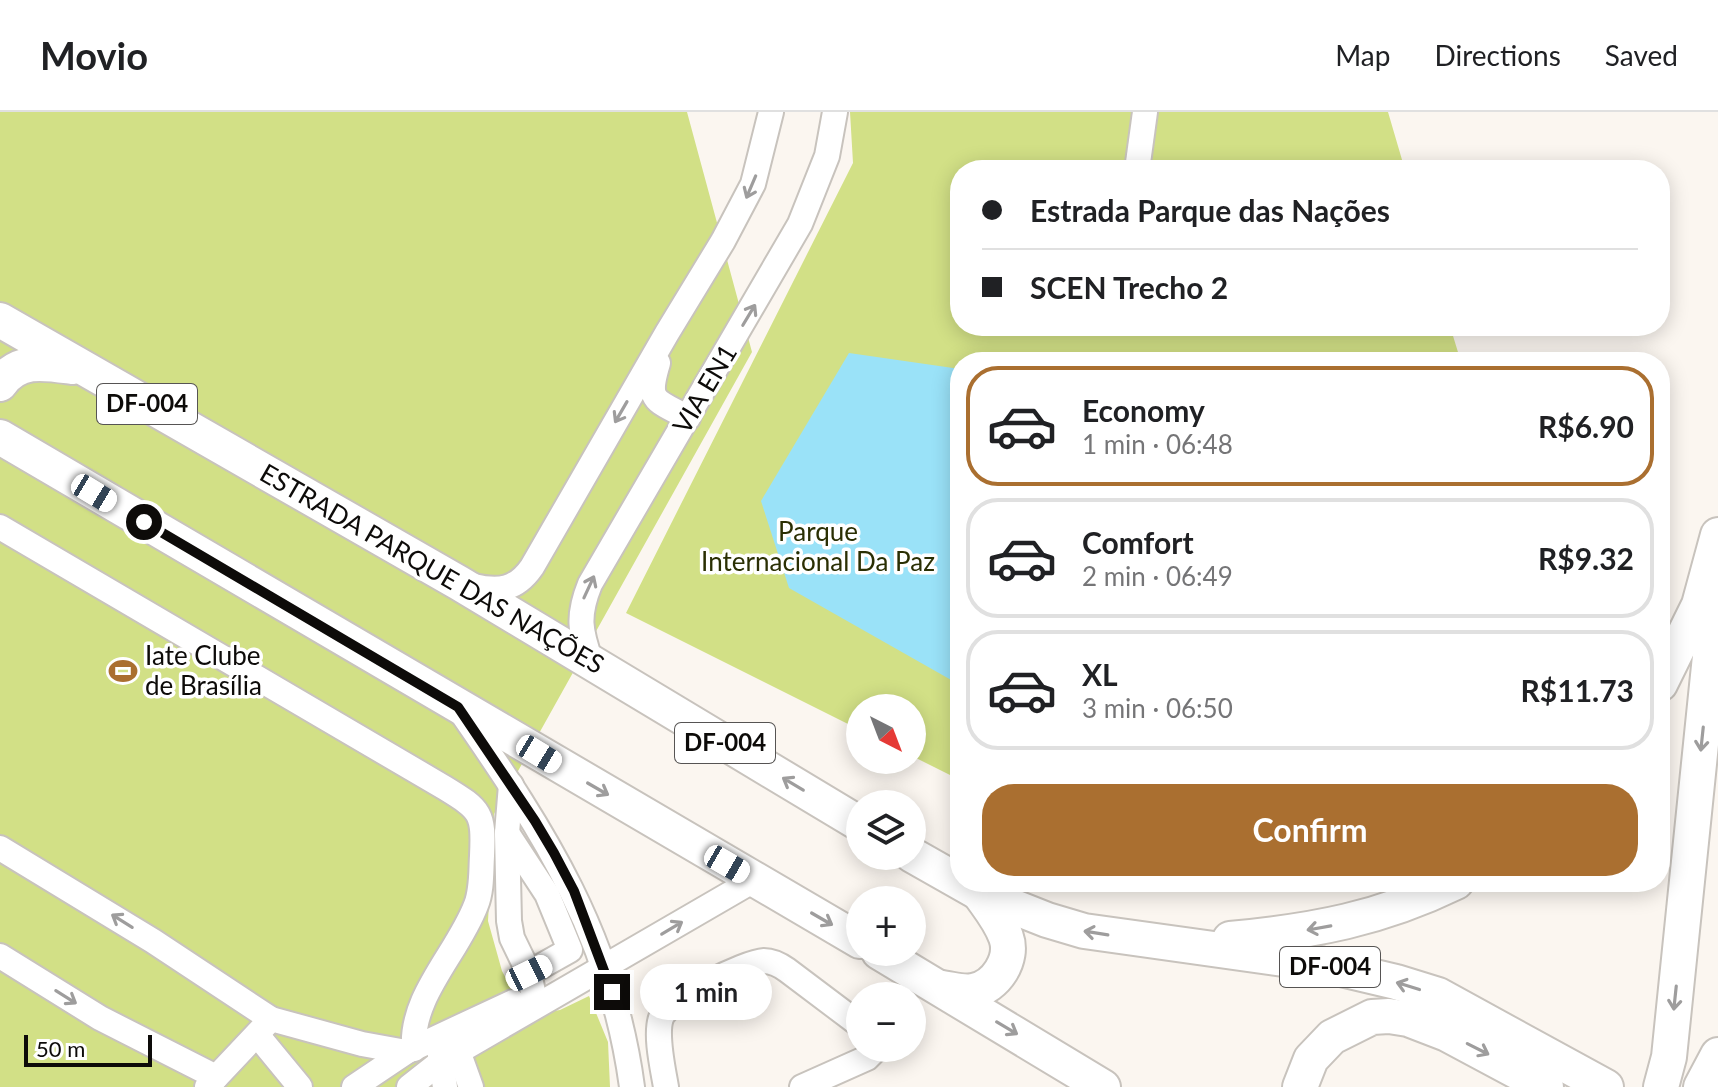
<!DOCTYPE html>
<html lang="en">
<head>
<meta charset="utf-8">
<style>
  :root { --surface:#fff; --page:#f6f6f6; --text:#202124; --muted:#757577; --line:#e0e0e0; --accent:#aa6f30 }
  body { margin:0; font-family:Lato,sans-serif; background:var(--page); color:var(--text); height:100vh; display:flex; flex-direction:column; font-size:30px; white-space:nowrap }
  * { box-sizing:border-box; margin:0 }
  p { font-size:26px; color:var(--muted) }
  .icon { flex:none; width:44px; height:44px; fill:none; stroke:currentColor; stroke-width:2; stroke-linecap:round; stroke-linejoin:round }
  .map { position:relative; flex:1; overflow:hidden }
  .details { position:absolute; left:950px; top:240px; width:720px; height:540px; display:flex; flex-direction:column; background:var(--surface); border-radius:32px; box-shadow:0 4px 20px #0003 }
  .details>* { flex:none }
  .top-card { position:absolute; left:950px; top:48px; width:720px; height:176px; border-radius:32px; box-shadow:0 4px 20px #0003; display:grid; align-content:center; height:176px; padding:0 32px; background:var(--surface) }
  .needle { width:52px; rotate:138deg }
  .controls { position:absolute; left:846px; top:582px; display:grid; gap:16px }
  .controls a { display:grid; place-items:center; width:80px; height:80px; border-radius:50%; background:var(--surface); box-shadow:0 4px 20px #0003; font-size:40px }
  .scale { position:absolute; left:24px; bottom:20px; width:128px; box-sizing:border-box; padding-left:8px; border:4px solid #0d0b09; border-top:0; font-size:22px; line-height:28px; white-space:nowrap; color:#0d0b09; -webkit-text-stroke:6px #fff; paint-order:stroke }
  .end { position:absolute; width:36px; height:36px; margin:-18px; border:10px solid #0d0b09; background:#fff; box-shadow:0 0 0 4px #fff }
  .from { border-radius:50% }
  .bubble { position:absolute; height:56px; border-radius:28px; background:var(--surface); box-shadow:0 4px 20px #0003; font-size:26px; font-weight:700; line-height:56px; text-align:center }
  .car { position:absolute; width:24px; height:48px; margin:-24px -12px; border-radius:10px; box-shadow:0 0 6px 2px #0007; background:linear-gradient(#fff 24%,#345 0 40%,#fff 0 76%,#345 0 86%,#fff 0) }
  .top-card b { display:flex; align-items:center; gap:28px; height:76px; font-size:30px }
  .top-card b+b { border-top:2px solid var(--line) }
  .top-card i { width:20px; height:20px; background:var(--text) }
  ul { padding:14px 0 0; list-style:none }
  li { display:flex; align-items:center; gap:24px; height:120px; margin:0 16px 12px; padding:0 16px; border:4px solid var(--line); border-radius:32px }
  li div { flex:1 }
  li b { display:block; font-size:30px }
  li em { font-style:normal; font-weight:700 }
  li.current { border-color:var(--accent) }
  li>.icon { width:72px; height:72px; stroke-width:1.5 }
  .primary-button { display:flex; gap:16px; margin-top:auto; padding:16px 32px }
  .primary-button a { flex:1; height:92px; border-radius:32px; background:var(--accent); color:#fff; font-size:32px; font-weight:700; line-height:92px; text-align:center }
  header { display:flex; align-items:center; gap:48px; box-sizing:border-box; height:112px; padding:0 40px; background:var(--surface); border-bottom:2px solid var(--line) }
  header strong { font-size:38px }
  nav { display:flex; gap:44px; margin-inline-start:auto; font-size:28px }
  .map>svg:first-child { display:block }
  .green { fill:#d2e086 }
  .water { fill:#9ae2f8 }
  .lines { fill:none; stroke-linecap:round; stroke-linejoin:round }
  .minor-casing { stroke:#c8c3bd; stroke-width:28 }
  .highway-casing { stroke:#c8c3bd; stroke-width:38 }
  .minor { stroke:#fff; stroke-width:24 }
  .highway { stroke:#fff; stroke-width:34 }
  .oneway { stroke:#9e9d9d }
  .route { stroke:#0d0b09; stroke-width:10 }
  .labels { text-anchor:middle; stroke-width:7; stroke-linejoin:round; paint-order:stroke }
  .shield { fill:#fff; stroke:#565453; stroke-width:2 }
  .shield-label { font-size:24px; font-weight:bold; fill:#0d0b09 }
  .street-label { font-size:26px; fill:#0d0b09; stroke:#fff }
  .park-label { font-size:26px; fill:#2a2f03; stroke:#fff }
  .poi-label { font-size:26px; fill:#0d0b09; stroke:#fff; text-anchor:start }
</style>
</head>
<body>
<header>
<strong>Movio</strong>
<nav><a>Map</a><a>Directions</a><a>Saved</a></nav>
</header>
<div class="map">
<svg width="1718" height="975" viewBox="0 0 1718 975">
  <rect width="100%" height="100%" fill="#fbf6f0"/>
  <g class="green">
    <polygon points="0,0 687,0 752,240 494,702 488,809 502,859 526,904 560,898 589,884 608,930 610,975 0,975"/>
    <polygon points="850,0 1388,0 1405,58 960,58 960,214 1450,214 1461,250 960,250 960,668 912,644 912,596 860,596 860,618 626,501 853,51"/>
  </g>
  <polygon class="water" points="849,241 960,257 960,573 789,476 761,389"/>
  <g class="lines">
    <defs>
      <g id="minor">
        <polyline points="1137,58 1145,0"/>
        <path d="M658,251c-12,40 -3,36 30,55"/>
        <path d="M0,415l445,261c36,22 39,25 37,68 -1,16 0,34 -6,49 -18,48 -66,91 -62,144"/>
        <path d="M473,474c26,6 43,4 59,-19l135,-234 56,-92 30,-57 18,-72"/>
        <path d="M591,550c-11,-31 -14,-46 -1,-78l210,-360 27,-68 8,-44"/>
        <path d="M461,600c84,121 151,225 171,375"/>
        <polyline points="511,673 507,721 509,809 512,826 529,861 533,880"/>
        <polyline points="507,721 547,782 570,838 529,861"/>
        <polyline points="0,736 153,829 271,907 362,932 406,940"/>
        <polyline points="0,844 100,906 216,965"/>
        <polyline points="258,924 300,975"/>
        <polyline points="453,925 471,975"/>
        <polyline points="439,937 445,975"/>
        <polyline points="207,975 271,907"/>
        <polyline points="354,975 406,940 513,890"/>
        <polyline points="409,975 442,949 754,768"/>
        <path d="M666,975c-3,-18 -11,-52 -5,-69 6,-18 84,-56 103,-57 9,0 16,4 23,9l73,55"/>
        <polyline points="802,975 867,946 877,936"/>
      </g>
      <g id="highway">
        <polyline points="0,208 459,471 860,712"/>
        <path d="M0,272c18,-26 44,-21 72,-17"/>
        <polyline points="0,325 860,829"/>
        <polyline points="1660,572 1699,493 1718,423"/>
        <polyline points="912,743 979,781 1047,808 1084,819 1320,852 1396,870 1438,883 1606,975"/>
        <path d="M1230,827c84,-8 150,-20 226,-57"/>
        <polyline points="879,840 1103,975"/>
        <path d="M941,876c10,1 22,5 32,3 23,-4 41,-32 33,-54 -6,-17 -18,-31 -27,-44"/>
        <polyline points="1300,975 1311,947 1332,925 1372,905 1389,904 1408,907 1447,922 1546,975"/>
        <polyline points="1661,975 1669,945 1718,466"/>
        <polyline points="1701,975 1718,943"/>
      </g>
    </defs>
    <use href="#minor" class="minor-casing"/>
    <use href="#highway" class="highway-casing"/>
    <use href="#minor" class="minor"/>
    <use href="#highway" class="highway"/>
  </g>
  <defs><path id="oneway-shaft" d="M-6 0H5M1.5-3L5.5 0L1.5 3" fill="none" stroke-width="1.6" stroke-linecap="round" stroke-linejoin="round" transform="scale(2)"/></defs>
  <g class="oneway">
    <use href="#oneway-shaft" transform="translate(751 75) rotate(113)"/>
    <use href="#oneway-shaft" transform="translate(749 203) rotate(-59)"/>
    <use href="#oneway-shaft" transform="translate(621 300) rotate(120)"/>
    <use href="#oneway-shaft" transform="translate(589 475) rotate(-65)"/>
    <use href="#oneway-shaft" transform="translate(1702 627) rotate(96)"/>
    <use href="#oneway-shaft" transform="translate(793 672) rotate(-149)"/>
    <use href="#oneway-shaft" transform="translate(598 677) rotate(30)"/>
    <use href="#oneway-shaft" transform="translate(822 807) rotate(30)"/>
    <use href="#oneway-shaft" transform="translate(122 809) rotate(-148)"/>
    <use href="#oneway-shaft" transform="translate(672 816) rotate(-31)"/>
    <use href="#oneway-shaft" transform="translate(1319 816) rotate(170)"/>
    <use href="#oneway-shaft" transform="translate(1096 821) rotate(-171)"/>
    <use href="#oneway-shaft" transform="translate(1408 874) rotate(-163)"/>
    <use href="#oneway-shaft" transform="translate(66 885) rotate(32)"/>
    <use href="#oneway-shaft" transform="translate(1675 886) rotate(96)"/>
    <use href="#oneway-shaft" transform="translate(1007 916) rotate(31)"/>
    <use href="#oneway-shaft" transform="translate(1478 937) rotate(27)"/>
  </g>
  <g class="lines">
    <polyline class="route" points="144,410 458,595 535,709 554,741 574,779 612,880"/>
  </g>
  <defs>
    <symbol id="stadium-bare" viewBox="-9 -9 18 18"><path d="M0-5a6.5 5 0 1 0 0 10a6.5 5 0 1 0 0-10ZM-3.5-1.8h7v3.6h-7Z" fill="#aa6f30" stroke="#fff" stroke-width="2.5" paint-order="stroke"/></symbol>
  </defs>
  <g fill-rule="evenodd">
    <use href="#stadium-bare" x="103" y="539" width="40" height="40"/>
  </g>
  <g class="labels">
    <g class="shield">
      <rect x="97" y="272" width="100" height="40" rx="6"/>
      <rect x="675" y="611" width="100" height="40" rx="6"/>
      <rect x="1280" y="835" width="100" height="40" rx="6"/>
    </g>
    <g class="shield-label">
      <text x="147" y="300">DF-004</text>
      <text x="725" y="639">DF-004</text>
      <text x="1330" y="863">DF-004</text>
    </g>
    <g class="street-label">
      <text transform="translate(705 277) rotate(-59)" y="9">VIA EN1</text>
      <text transform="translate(432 457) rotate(30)" y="9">ESTRADA PARQUE DAS NAÇÕES</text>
    </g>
    <g class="park-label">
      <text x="818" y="429">Parque<tspan x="818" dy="30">Internacional Da Paz</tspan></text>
    </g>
    <g class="poi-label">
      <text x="145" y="553">Iate Clube<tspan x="145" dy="30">de Brasília</tspan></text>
    </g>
  </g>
</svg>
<div class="controls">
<a><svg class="needle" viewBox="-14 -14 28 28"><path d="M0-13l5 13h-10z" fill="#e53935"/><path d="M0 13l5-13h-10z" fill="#757577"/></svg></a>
<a><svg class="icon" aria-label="layers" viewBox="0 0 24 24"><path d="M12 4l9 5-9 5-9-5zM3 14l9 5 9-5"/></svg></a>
<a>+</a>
<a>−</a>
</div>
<div class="scale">50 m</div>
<i class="end from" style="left:144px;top:410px"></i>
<i class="end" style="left:612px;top:880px"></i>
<div class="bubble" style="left:640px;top:852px;width:132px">1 min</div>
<i class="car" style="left:94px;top:381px;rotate:121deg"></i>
<i class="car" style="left:539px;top:642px;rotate:121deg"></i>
<i class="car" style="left:727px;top:752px;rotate:120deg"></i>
<i class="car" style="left:529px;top:861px;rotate:64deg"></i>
<div class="top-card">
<b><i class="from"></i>Estrada Parque das Nações</b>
<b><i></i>SCEN Trecho 2</b>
</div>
<section class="details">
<ul>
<li class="current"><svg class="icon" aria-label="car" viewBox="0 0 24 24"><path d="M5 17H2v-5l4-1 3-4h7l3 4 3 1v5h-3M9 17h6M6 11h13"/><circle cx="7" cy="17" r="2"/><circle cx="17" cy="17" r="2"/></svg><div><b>Economy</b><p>1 min · 06:48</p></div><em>R$6.90</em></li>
<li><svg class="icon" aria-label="car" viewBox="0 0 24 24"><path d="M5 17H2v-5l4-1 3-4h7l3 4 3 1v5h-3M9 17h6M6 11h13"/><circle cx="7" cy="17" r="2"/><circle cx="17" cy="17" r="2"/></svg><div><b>Comfort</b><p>2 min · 06:49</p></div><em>R$9.32</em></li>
<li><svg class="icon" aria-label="car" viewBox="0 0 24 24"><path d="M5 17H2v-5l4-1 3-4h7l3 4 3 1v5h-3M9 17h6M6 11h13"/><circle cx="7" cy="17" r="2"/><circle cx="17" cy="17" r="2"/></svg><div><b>XL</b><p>3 min · 06:50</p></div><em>R$11.73</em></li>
</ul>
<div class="primary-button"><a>Confirm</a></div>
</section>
</div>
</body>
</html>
